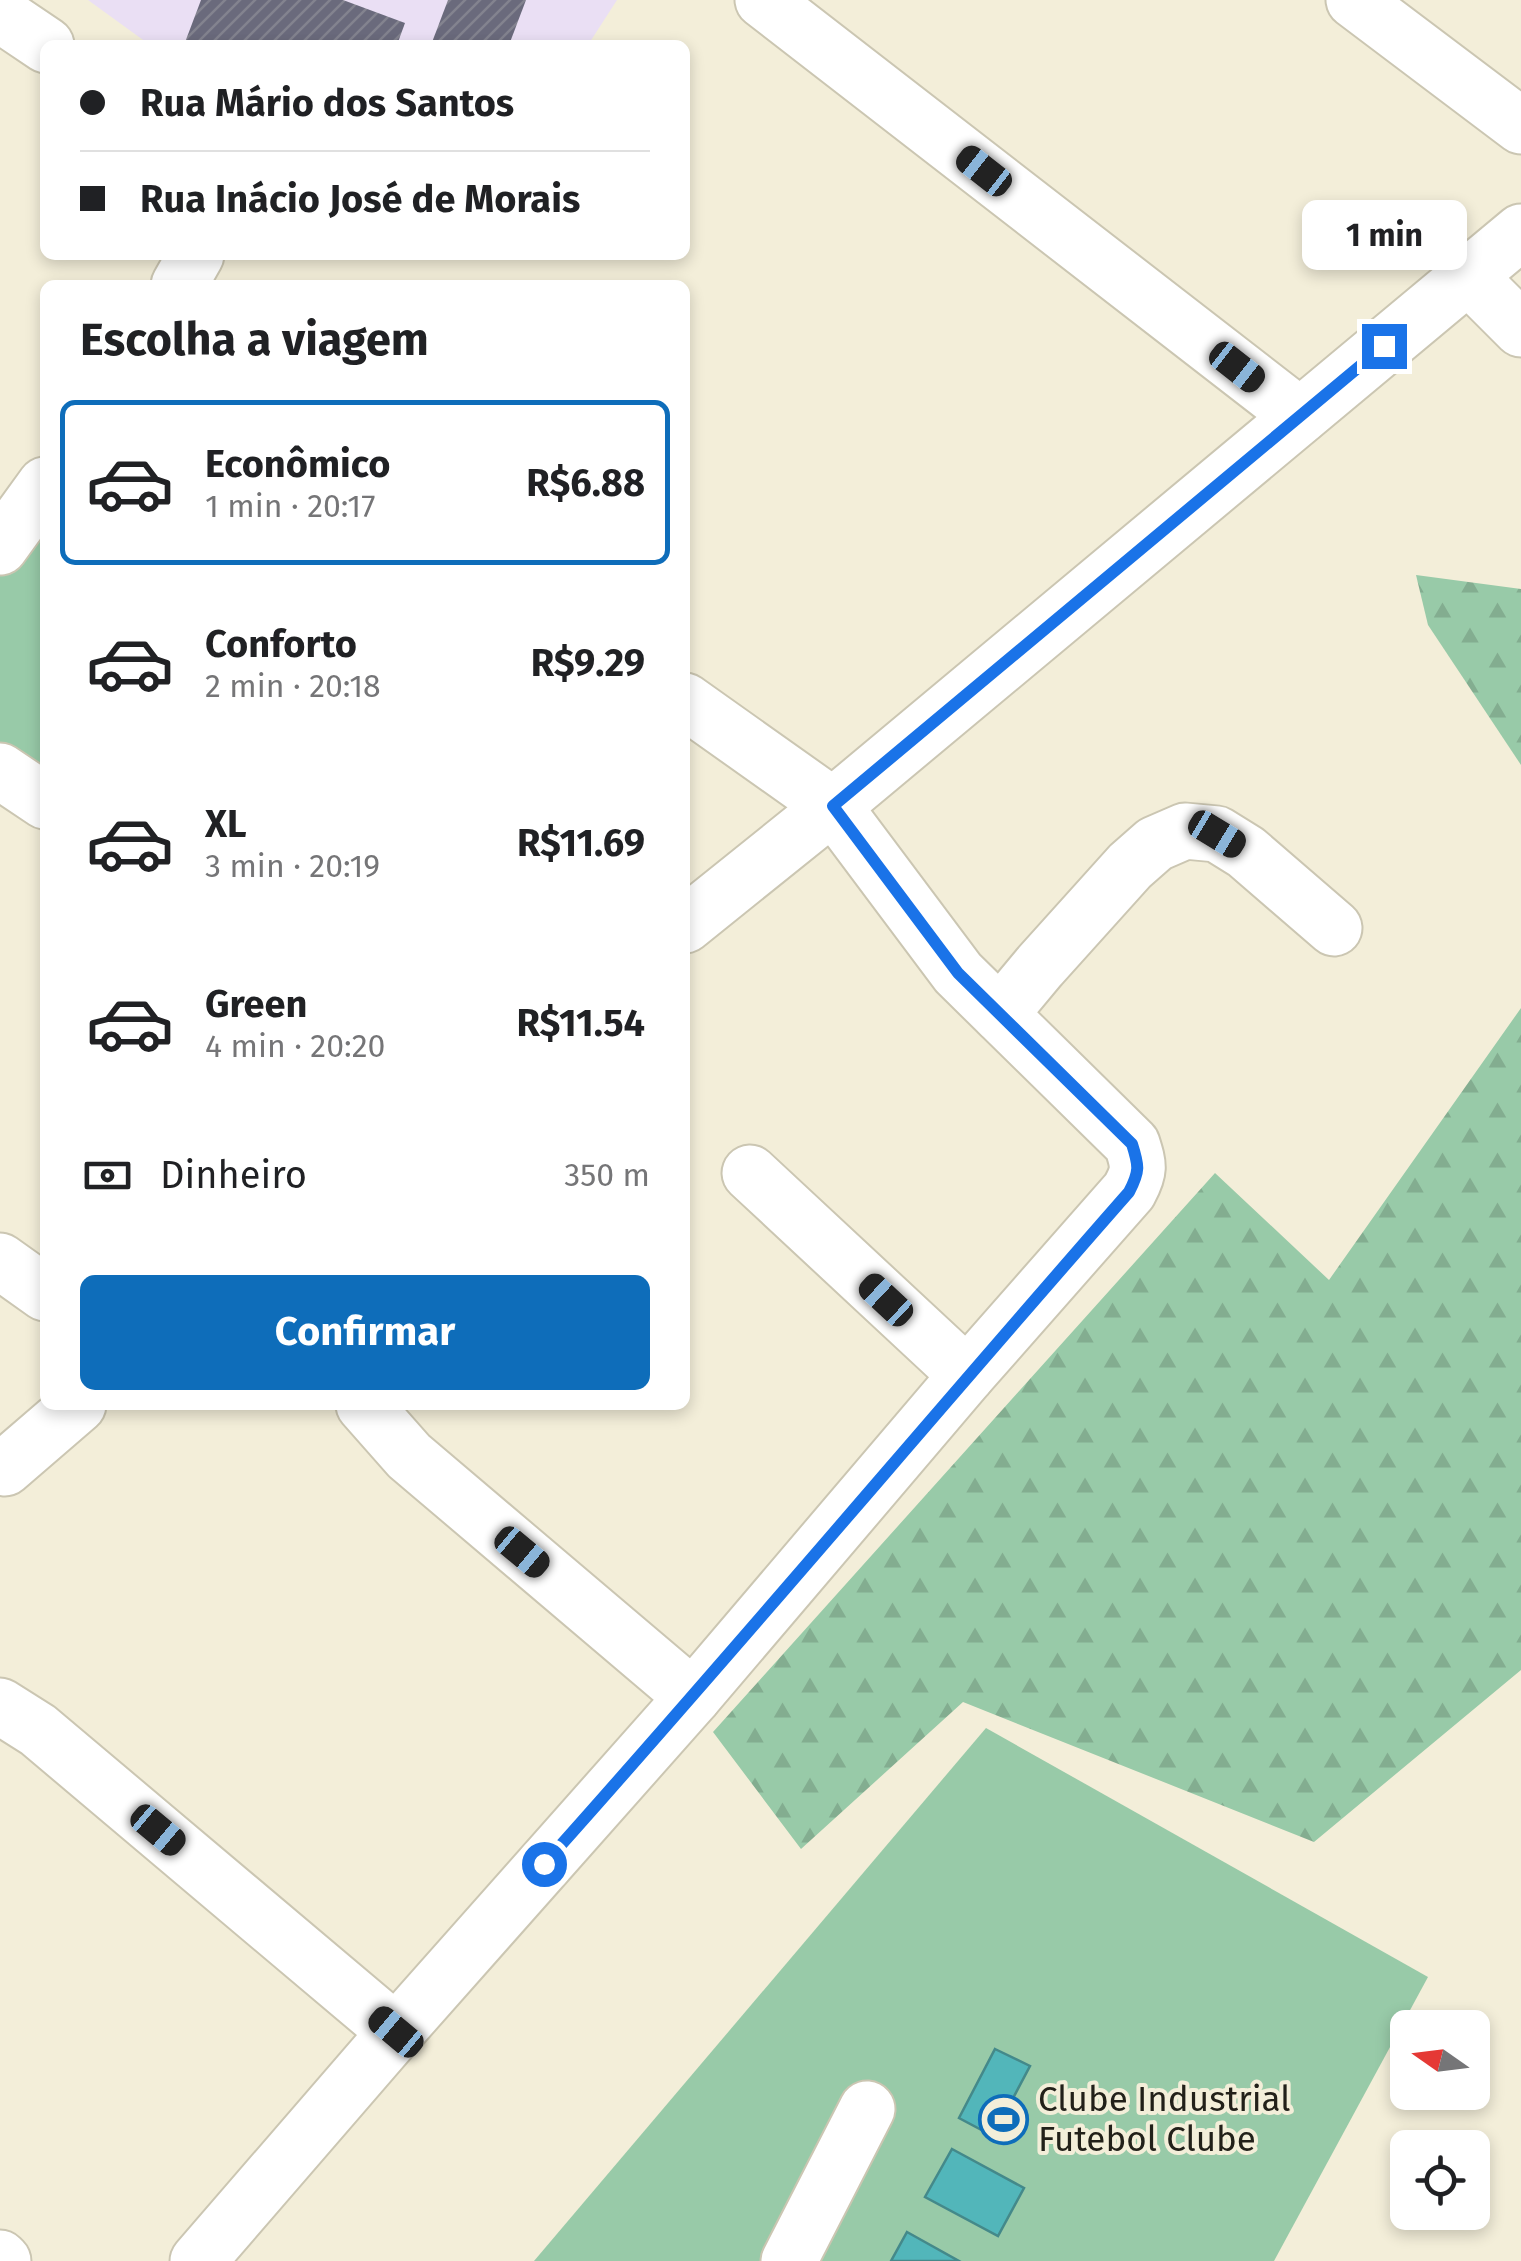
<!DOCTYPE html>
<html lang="pt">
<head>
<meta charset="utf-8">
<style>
  :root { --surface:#fff; --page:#f6f6f6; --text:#202124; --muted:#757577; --line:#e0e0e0; --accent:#0e6dba }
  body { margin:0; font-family:"Fira Sans",sans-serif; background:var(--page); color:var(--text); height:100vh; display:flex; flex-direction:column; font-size:38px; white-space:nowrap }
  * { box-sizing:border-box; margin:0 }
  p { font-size:32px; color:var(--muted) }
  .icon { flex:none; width:55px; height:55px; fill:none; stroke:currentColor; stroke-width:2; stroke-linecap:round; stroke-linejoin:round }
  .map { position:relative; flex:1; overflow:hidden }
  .details { position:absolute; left:40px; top:280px; width:650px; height:1130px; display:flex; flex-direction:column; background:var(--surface); border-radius:15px; box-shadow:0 5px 15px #0003 }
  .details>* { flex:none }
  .guide { position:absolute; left:40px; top:40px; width:650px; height:220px; border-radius:15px; box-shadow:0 5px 15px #0003; display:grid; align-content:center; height:220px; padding:0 40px; background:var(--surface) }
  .needle { width:65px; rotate:284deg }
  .tools { position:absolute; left:1390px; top:2010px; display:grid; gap:20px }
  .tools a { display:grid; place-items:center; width:100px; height:100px; border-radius:15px; background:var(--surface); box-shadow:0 5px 15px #0003; font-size:50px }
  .end { position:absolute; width:45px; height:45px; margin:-22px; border:12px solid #1a73e8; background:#fff; box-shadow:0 0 0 5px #fff }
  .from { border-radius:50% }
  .bubble { position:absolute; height:70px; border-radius:15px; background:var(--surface); box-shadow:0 5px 15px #0003; font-size:32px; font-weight:700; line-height:70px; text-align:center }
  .car { position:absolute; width:30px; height:60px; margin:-30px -15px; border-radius:12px; box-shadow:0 0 8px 2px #0007; background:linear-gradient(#222 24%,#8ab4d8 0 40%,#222 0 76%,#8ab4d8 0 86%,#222 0) }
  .guide b { display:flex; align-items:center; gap:35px; height:95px; font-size:38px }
  .guide b+b { border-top:2px solid var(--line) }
  .guide i { width:25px; height:25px; background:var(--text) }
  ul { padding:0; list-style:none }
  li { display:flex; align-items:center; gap:30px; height:165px; margin:0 20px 15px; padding:0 20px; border:5px solid transparent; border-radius:15px }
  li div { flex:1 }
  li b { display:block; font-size:38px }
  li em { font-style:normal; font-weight:700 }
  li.selected { border-color:var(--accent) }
  li>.icon { width:90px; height:90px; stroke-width:1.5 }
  h2 { padding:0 40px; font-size:45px; line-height:120px }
  .pay { display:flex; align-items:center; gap:25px; height:110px; padding:0 40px; font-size:38px }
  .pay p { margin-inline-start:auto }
  .primary-button { display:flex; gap:20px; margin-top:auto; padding:20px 40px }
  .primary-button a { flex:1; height:115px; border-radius:15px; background:var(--accent); color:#fff; font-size:40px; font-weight:700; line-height:115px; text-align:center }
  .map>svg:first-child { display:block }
  .education { fill:#eadff4 }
  .green { fill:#98caa8 }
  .forest { fill:url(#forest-firs) }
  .water { fill:#52b6ba; stroke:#44898a; stroke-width:2.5 }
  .building { fill:url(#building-hatch) }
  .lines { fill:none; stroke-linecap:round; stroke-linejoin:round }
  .minor-casing { stroke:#cbc6b2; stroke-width:59 }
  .minor { stroke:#fff; stroke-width:55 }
  .route { stroke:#1a73e8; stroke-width:12 }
  .labels { text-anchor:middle; stroke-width:8; stroke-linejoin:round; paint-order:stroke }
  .poi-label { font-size:35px; fill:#222019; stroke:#f3eed9; text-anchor:start }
</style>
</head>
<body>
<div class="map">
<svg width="1521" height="2261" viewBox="0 0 1521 2261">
  <defs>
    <pattern id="forest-firs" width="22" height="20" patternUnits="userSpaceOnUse" patternTransform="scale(2.5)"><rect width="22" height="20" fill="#98caa8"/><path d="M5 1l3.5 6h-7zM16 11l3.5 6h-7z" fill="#83ad90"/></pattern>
    <pattern id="building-hatch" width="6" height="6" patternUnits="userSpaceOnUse" patternTransform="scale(2.5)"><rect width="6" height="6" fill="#6a6a7c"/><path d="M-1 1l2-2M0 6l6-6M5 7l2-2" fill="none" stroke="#83838f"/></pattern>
  </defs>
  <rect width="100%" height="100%" fill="#f3eed9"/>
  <polygon class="education" points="88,0 617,0 588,45 150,45"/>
  <g class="green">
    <polygon points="45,504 45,788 0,757 0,566"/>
    <polygon points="986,1728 1428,1977 1274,2261 534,2261"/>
  </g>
  <g class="forest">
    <polygon points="1416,575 1521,589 1521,765 1428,625"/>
    <polygon points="1521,1008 1521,1670 1314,1842 963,1702 801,1849 713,1732 1215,1173 1329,1280"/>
  </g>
  <g class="water">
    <polygon points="995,2049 1030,2066 993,2136 959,2118"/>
    <polygon points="952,2149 1024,2188 998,2236 925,2197"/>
    <polygon points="907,2232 959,2261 891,2261"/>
  </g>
  <g class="building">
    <polygon points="201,0 343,0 405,23 397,45 184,45"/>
    <polygon points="448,0 526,0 509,45 431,45"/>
  </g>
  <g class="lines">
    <defs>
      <g id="minor">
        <polyline points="763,0 1300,416"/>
        <polyline points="1354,0 1521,126"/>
        <polyline points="0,14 46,45"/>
        <polyline points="1468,276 1521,329"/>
        <polyline points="179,285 196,255"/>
        <polyline points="0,547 45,485"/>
        <polyline points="0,771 45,801"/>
        <polyline points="685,925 833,806 1521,232"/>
        <polyline points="1000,1014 1040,966 1130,866 1155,844 1185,831 1217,834 1246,852 1334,928"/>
        <polyline points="750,1173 967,1375"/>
        <polyline points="0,1261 45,1293"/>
        <polyline points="364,1405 409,1456 693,1697"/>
        <polyline points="5,1468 78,1405"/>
        <polyline points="0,1706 38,1730 396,2032"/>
        <polyline points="0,2258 3,2261"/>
        <path d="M198,2261l198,-229 297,-335 274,-322 162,-184c11,-20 10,-25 3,-47l-174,-171 -125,-167 -148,-105"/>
        <polyline points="789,2261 867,2109"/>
      </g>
    </defs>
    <use href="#minor" class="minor-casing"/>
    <use href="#minor" class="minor"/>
  </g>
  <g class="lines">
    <path class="route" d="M544,1864c198,-221 389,-449 585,-672 11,-21 10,-26 3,-48l-174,-171 -125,-167 551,-460"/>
  </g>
  <defs>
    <symbol id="stadium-ring" viewBox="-11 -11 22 22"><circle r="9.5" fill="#f3eed9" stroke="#0e6dba" stroke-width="1.5"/><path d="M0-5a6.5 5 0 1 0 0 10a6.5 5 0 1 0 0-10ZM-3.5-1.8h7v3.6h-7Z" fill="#0e6dba"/></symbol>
  </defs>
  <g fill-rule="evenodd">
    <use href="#stadium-ring" x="976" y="2092" width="55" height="55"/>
  </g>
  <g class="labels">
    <g class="poi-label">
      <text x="1038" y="2111">Clube Industrial<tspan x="1038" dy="40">Futebol Clube</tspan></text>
    </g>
  </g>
</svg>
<div class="tools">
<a><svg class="needle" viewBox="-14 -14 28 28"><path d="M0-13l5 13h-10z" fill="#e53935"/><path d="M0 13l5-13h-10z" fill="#757577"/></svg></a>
<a><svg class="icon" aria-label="locate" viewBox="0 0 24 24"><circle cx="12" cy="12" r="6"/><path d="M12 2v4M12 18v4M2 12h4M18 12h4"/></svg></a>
</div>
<i class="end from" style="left:544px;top:1864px"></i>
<i class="end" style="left:1384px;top:346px"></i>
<div class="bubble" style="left:1302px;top:200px;width:165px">1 min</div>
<i class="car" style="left:984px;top:171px;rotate:308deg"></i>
<i class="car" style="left:1237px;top:367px;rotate:128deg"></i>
<i class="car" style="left:1217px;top:834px;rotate:121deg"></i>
<i class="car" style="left:886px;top:1300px;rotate:313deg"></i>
<i class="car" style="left:522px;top:1552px;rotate:130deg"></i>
<i class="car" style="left:158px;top:1830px;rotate:130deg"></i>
<i class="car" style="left:396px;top:2032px;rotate:310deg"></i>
<div class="guide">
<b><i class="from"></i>Rua Mário dos Santos</b>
<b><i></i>Rua Inácio José de Morais</b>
</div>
<section class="details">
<h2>Escolha a viagem</h2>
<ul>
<li class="selected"><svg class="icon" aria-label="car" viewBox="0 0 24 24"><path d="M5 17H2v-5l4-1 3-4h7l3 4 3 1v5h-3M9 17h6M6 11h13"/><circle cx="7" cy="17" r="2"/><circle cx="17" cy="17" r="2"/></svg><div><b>Econômico</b><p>1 min · 20:17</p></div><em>R$6.88</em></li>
<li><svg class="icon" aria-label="car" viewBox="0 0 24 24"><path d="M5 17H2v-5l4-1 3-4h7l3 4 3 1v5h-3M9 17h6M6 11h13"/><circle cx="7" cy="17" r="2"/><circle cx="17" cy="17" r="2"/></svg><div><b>Conforto</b><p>2 min · 20:18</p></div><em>R$9.29</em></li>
<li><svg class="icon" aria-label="car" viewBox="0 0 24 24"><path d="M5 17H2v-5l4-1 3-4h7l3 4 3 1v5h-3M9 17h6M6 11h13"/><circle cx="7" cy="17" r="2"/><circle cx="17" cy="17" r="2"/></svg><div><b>XL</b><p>3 min · 20:19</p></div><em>R$11.69</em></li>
<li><svg class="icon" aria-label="car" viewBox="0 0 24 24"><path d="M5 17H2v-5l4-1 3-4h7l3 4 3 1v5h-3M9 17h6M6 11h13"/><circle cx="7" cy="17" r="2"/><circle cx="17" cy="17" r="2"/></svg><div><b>Green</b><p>4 min · 20:20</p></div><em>R$11.54</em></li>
</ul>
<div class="pay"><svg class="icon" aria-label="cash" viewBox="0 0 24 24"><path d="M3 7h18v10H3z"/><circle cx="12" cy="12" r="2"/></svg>Dinheiro<p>350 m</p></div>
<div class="primary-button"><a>Confirmar</a></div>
</section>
</div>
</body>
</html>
